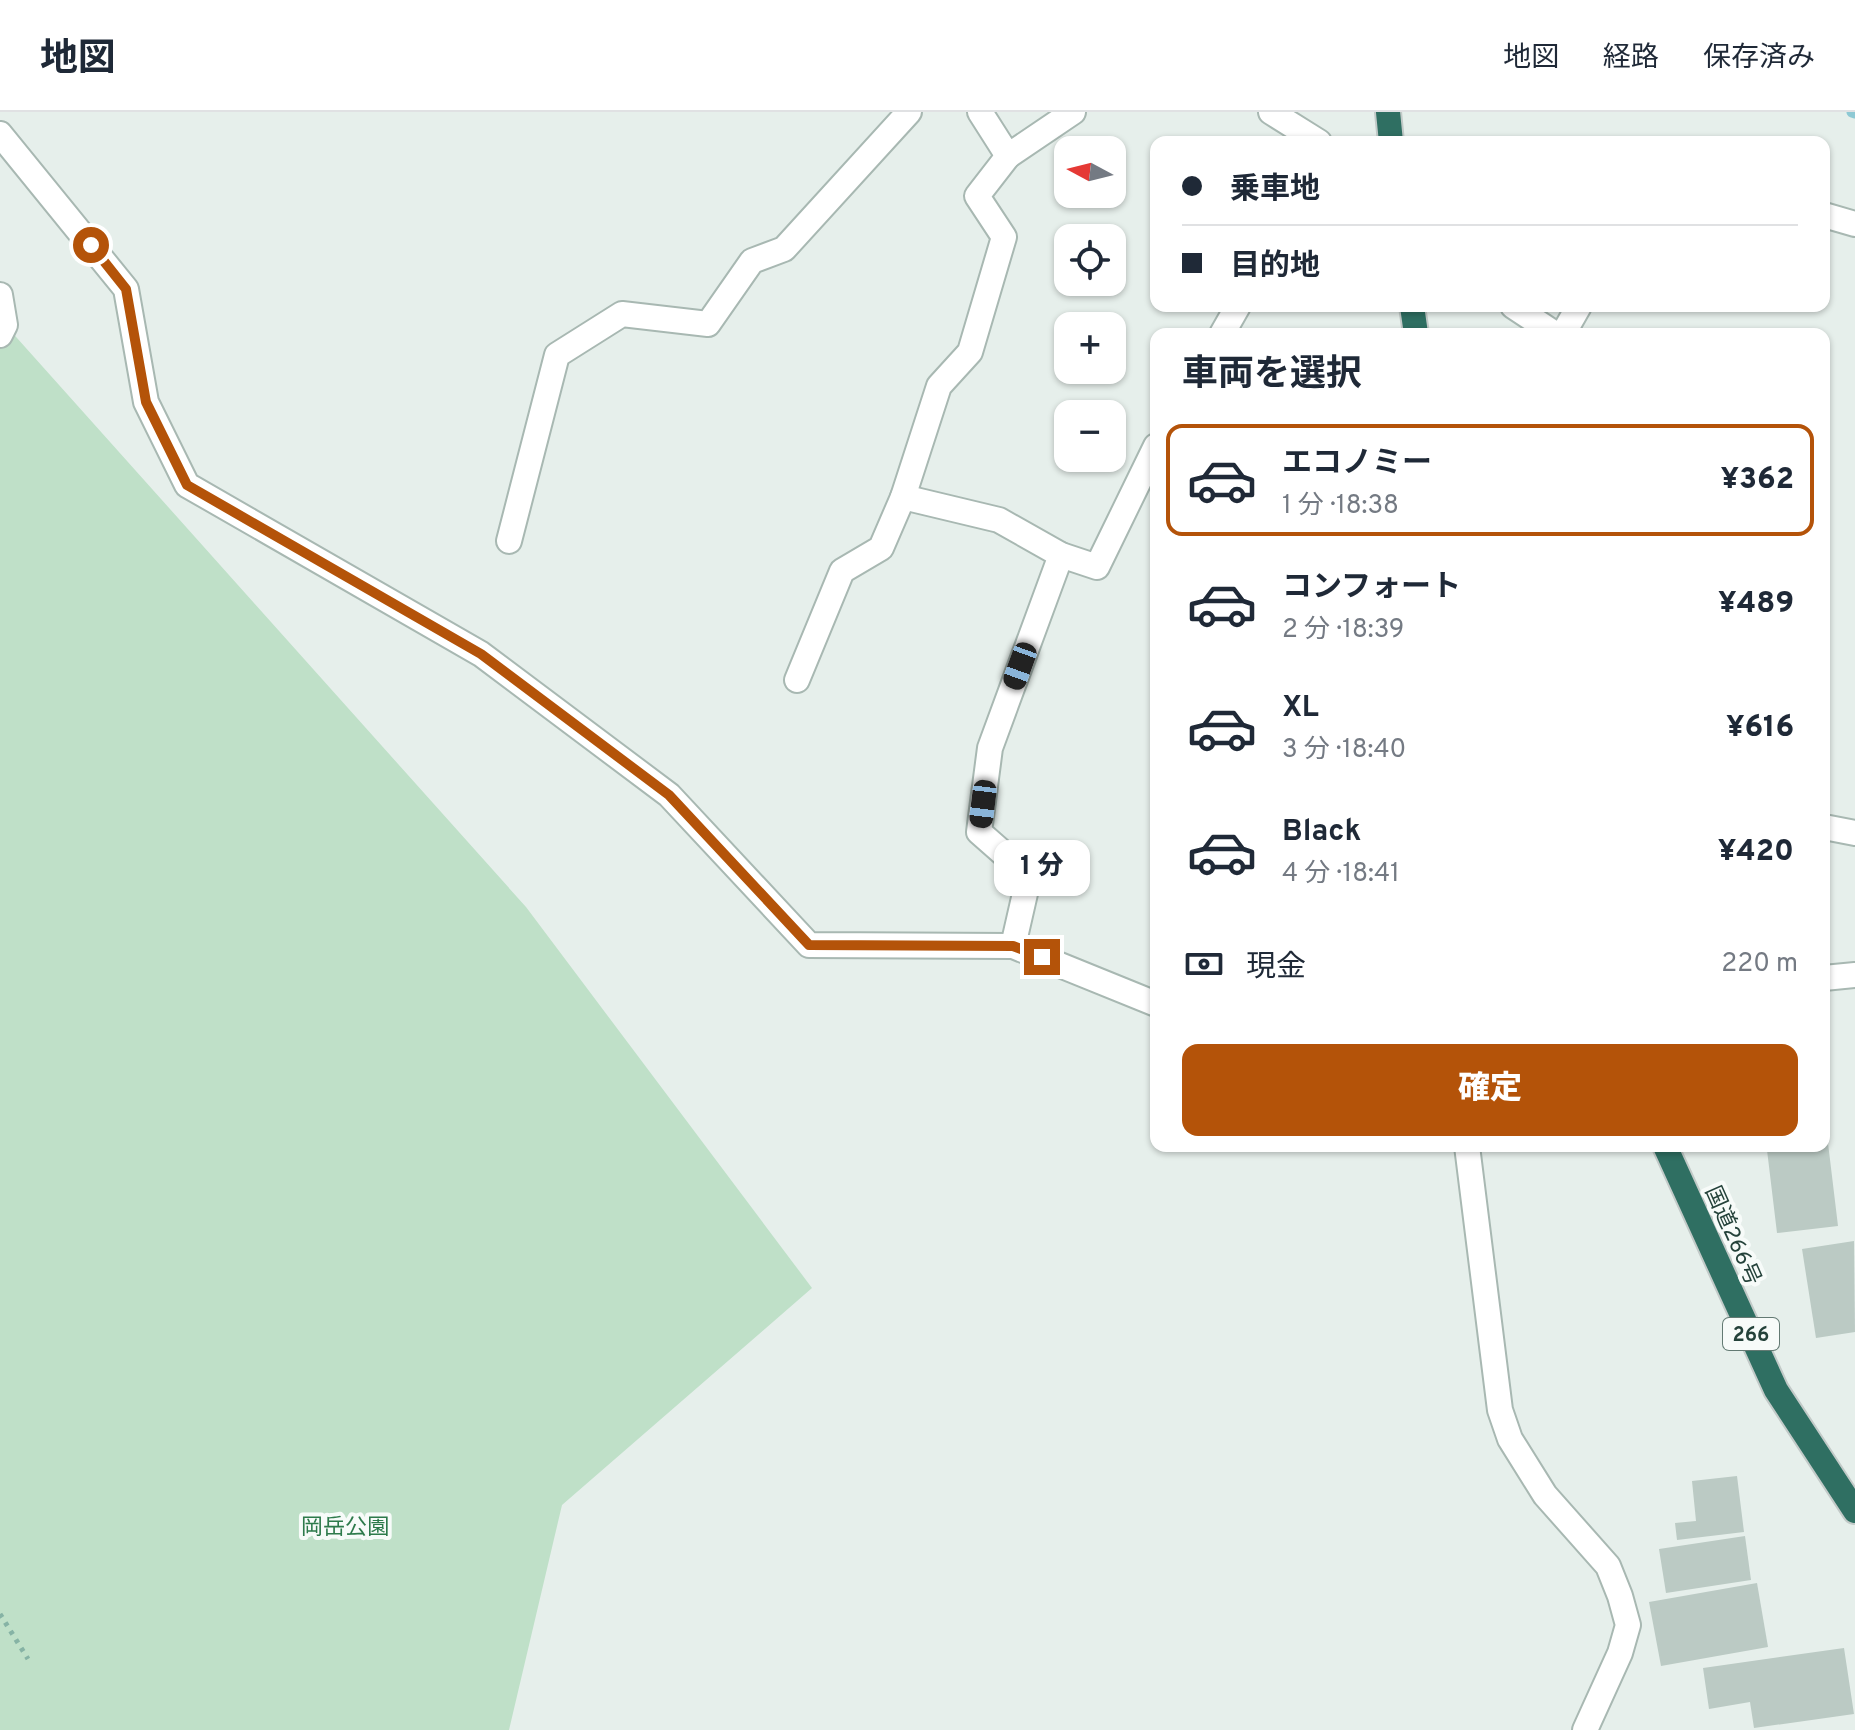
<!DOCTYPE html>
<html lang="ja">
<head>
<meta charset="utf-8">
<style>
  :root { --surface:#fff; --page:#f6f6f7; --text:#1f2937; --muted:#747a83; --line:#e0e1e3; --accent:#b45309 }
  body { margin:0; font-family:Overpass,"Noto Sans JP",sans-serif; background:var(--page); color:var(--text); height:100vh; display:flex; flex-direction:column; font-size:30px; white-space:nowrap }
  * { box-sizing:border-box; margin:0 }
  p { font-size:26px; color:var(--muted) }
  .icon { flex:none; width:44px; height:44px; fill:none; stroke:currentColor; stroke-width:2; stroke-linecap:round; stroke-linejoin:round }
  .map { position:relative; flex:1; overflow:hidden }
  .details { position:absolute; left:1150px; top:216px; width:680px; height:824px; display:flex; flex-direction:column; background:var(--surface); border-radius:16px; box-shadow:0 2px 6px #0004 }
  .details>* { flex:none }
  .top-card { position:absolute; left:1150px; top:24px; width:680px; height:176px; border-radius:16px; box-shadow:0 2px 6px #0004; display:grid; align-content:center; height:176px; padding:0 32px; background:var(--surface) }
  .needle { width:52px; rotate:277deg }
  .buttons { position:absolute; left:1054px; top:24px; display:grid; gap:16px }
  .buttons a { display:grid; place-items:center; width:72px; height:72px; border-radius:16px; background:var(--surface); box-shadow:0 2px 6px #0004; font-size:40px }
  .end { position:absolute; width:36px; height:36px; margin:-18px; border:10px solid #b45309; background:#fff; box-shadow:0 0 0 4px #fff }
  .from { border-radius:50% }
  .bubble { position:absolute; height:56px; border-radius:16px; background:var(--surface); box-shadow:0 2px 6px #0004; font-size:26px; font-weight:800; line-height:56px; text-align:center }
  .car { position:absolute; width:24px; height:48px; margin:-24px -12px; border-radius:10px; box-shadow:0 0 6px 2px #0007; background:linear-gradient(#222 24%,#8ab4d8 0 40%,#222 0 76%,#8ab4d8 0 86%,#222 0) }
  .top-card b { display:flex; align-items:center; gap:28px; height:76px; font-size:30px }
  .top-card b+b { border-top:2px solid var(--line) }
  .top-card i { width:20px; height:20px; background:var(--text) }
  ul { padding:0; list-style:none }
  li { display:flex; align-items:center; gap:24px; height:112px; margin:0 16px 12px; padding:0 16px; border:4px solid transparent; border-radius:16px }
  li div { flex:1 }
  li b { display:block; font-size:30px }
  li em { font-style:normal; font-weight:800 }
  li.on { border-color:var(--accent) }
  li>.icon { width:72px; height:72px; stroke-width:1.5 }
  h2 { padding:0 32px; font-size:36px; line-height:96px }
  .pay { display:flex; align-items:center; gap:20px; height:88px; padding:0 32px; font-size:30px }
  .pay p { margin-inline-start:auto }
  .action { display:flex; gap:16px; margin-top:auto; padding:16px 32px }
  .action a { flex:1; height:92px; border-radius:16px; background:var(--accent); color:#fff; font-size:32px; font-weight:800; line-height:92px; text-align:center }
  header { display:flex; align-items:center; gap:48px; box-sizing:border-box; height:112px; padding:0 40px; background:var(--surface); border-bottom:2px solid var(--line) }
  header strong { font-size:38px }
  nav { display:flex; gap:44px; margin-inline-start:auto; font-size:28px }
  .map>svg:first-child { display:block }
  .green { fill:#bfe0c8 }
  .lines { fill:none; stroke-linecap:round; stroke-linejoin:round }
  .stream { stroke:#8ec9d4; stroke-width:11 }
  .building { fill:#bbcac4 }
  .minor-casing { stroke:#a8b8b2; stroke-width:28 }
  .highway-casing { stroke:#c2cac8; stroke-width:28 }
  .path { stroke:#86b3a5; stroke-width:5; stroke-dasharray:4 6; stroke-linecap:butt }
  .minor { stroke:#fff; stroke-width:24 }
  .highway { stroke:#2f6f62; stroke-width:24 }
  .route { stroke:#b45309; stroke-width:10 }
  .labels { text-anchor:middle; stroke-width:8; stroke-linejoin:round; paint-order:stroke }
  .shield { fill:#f7fbf9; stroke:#637a73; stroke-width:2 }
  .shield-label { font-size:20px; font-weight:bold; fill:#24423a }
  .street-label { font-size:22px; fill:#24423a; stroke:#f7fbf9 }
  .park-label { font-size:22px; fill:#2d7a4b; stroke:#f7fbf9 }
</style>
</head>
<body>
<header>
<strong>地図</strong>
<nav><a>地図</a><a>経路</a><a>保存済み</a></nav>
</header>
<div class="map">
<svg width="1855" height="1618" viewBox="0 0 1855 1618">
  <rect width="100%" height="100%" fill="#e6efeb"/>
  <polygon class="green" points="0,207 526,795 812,1176 562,1393 509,1618 0,1618"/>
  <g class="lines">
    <polyline class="stream" points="1852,0 1855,1"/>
  </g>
  <g class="building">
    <polygon points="1824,1031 1828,1031 1838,1114 1777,1121 1767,1038 1824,1034"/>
    <polygon points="1854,1129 1855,1220 1816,1226 1802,1137"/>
    <polygon points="1737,1364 1744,1420 1677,1428 1675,1411 1696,1409 1692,1369"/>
    <polygon points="1745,1424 1751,1468 1666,1481 1659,1437"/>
    <polygon points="1757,1471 1768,1535 1661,1554 1649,1490"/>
    <polygon points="1844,1536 1854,1602 1754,1616 1750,1590 1709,1597 1703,1556"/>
  </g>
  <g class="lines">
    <defs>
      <g id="minor">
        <polyline points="980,0 1008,44 1073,0"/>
        <polyline points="1271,0 1319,30"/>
        <polyline points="0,22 126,177 146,290 187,373 481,542 669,683 809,833 1013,834 1156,892"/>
        <polyline points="1824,103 1855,112"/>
        <polyline points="0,183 5,213 0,223"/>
        <polyline points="1513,194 1555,222"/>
        <polyline points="1222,222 1238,194"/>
        <polyline points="1563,222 1579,194"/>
        <polyline points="903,385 999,408 1061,443 1097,455 1156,334"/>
        <polyline points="509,429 557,243 622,202 708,212 752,149 784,137 909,0"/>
        <polyline points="797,568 842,459 881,436 903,385 939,274 970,240 1004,125 977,84 1008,44"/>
        <polyline points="1824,715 1855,721"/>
        <polyline points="1013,834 1029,764 979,720 990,636 1061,443"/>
        <polyline points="1824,866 1855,863"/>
        <polyline points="1467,1034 1500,1298 1510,1327 1545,1383 1608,1454 1620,1484 1628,1513 1620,1541 1585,1618"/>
      </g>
      <g id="highway">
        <polyline points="1388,0 1391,30"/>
        <polyline points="1412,194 1416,222"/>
        <polyline points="1665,1034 1776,1278 1855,1399"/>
      </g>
    </defs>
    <use href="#minor" class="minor-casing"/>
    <use href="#highway" class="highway-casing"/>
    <polyline class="path" points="0,1502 28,1547"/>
    <use href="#minor" class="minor"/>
    <use href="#highway" class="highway"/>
  </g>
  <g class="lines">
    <polyline class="route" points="91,133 126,177 146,290 187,373 481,542 669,683 809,833 1013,834 1042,845"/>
  </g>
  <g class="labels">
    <rect class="shield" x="1723" y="1206" width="56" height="32" rx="6"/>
    <g class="shield-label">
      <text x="1751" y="1229">266</text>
    </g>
    <g class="street-label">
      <text transform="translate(1734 1123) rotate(66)" y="8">国道266号</text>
    </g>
    <g class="park-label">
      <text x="345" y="1422">岡岳公園</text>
    </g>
  </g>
</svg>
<div class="buttons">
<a><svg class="needle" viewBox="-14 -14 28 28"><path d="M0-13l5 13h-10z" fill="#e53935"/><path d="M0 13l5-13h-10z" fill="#747a83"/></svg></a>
<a><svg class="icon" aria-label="locate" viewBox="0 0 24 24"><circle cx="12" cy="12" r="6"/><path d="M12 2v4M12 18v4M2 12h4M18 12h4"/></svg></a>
<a>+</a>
<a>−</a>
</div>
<i class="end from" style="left:91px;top:133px"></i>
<i class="end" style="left:1042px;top:845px"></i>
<div class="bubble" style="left:994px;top:728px;width:96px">1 分</div>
<i class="car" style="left:1020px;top:554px;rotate:200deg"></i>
<i class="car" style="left:983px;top:692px;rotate:187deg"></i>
<div class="top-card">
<b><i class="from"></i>乗車地</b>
<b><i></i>目的地</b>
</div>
<section class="details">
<h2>車両を選択</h2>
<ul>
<li class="on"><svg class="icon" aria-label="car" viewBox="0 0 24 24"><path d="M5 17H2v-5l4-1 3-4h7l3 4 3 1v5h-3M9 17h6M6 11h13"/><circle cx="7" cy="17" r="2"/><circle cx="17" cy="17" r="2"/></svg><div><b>エコノミー</b><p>1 分 · 18:38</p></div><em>¥362</em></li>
<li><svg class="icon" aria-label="car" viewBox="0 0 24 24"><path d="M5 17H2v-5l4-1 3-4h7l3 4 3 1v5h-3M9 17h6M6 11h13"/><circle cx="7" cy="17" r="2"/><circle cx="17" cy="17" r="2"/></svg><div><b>コンフォート</b><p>2 分 · 18:39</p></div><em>¥489</em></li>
<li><svg class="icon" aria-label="car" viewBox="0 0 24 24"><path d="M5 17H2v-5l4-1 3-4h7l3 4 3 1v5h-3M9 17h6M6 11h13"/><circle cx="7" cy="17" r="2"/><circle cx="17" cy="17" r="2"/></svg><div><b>XL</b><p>3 分 · 18:40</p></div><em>¥616</em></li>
<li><svg class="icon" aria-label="car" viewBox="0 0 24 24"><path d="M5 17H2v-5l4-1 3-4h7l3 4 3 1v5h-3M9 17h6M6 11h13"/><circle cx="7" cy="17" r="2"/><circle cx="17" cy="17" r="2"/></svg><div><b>Black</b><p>4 分 · 18:41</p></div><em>¥420</em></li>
</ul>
<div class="pay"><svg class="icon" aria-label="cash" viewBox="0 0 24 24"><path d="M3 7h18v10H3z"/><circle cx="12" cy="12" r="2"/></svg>現金<p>220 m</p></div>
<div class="action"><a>確定</a></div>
</section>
</div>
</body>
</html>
